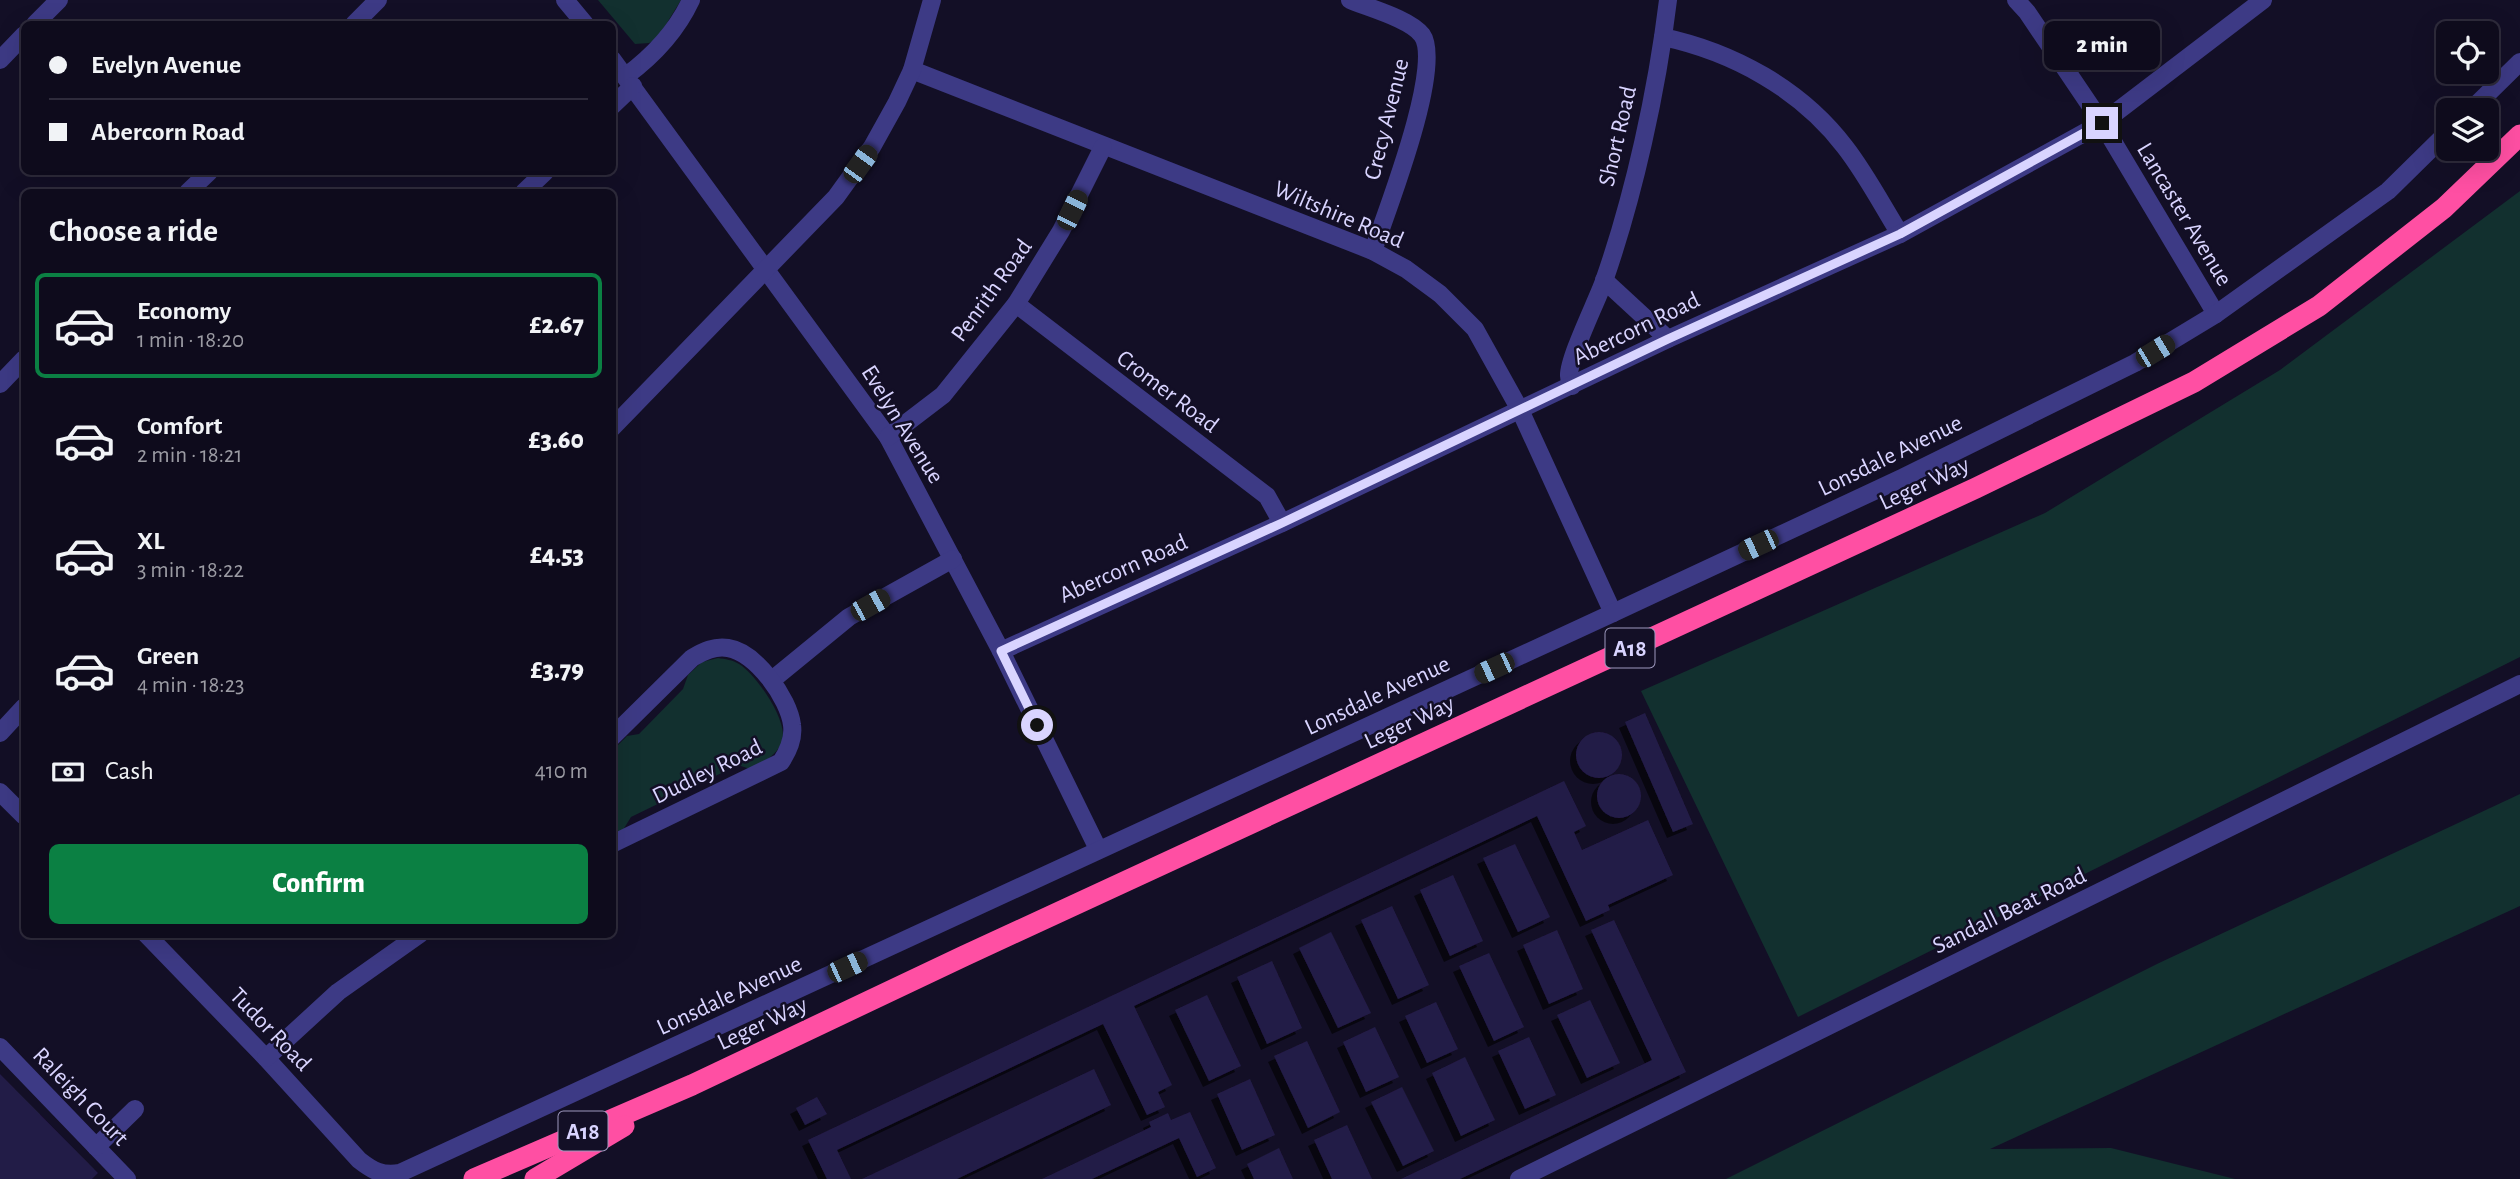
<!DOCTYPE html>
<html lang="en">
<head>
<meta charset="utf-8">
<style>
  :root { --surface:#0e0b1c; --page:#1c1929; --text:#f1f3f6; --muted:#9b9ba3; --line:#2e2b3b; --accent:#0b8043 }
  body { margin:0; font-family:"Alegreya Sans",sans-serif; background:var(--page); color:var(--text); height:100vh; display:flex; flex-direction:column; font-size:26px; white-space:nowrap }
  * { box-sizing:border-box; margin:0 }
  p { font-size:23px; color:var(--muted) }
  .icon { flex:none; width:38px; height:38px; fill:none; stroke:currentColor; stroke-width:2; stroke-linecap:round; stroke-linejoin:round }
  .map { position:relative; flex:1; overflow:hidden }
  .drawer { position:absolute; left:21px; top:189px; width:595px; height:749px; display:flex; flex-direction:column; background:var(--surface); border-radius:10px; box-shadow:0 7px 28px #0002,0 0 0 2px var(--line) }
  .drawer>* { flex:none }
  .top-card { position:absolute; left:21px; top:21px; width:595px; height:154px; border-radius:10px; box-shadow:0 7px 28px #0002,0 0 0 2px var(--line); display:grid; align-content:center; height:154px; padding:0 28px; background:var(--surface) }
  .tools { position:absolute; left:2436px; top:21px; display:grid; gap:14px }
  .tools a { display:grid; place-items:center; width:63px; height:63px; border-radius:10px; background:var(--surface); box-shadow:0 7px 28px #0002,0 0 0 2px var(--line); font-size:35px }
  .end { position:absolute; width:32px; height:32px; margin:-16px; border:9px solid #d9d4ff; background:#111; box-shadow:0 0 0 4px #111 }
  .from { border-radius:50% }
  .bubble { position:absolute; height:49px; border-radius:10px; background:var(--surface); box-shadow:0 7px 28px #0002,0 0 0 2px var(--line); font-size:23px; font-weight:800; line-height:49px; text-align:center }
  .car { position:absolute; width:21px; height:42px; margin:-21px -10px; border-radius:9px; box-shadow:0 0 5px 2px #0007; background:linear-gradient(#222 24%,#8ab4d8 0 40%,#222 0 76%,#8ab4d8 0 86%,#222 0) }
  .top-card b { display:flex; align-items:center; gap:24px; height:66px; font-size:26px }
  .top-card b+b { border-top:2px solid var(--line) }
  .top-card i { width:18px; height:18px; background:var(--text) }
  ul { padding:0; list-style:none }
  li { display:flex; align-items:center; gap:21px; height:105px; margin:0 14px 10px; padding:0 14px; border:4px solid transparent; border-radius:10px }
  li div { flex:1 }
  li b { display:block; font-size:26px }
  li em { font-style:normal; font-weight:800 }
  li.active { border-color:var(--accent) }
  li>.icon { width:63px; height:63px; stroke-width:1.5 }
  h2 { padding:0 28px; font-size:32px; line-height:84px }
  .pay { display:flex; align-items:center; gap:18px; height:77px; padding:0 28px; font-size:26px }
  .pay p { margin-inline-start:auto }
  .primary-button { display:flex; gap:14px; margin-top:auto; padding:14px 28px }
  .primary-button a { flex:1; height:80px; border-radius:10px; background:var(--accent); color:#fff; font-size:28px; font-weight:800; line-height:80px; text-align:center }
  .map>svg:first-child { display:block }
  .green { fill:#12302f }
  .building { fill:#241b47; filter:url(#shadow) }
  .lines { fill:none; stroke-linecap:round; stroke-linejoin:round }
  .street { stroke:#3d3a85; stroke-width:18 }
  .highway { stroke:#ff4fa3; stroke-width:21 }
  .route { stroke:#d9d4ff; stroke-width:9 }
  .labels { text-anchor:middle; stroke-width:5; stroke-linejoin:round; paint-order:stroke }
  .shield { fill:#130f26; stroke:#9e99be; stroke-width:2 }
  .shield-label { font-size:23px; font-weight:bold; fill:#d9d4ff }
  .street-label { font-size:24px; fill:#d9d4ff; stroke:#130f26 }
</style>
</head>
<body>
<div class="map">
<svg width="2520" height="1179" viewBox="0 0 2520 1179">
  <defs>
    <filter id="shadow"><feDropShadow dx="-6" dy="6" stdDeviation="0" flood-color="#0009"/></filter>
  </defs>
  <rect width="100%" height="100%" fill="#130f26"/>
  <g class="green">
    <polygon points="598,0 681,0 657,39 649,43 635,44"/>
    <polygon points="2520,191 2520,657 1798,1017 1641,691 2045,513 2280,370"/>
    <path d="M718,658c7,1 15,2 21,6 17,10 50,58 43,77 -6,16 -19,21 -32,28l-12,-4 -107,52 -8,13 -10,4v-84l14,-14 12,-2 44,-45 5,-14 14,-13z"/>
    <polygon points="2520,794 2520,906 1990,1149 2111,1148 2235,1179 1726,1179 2159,963"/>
  </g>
  <g class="building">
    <polygon points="1645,713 1693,824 1673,832 1625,722"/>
    <circle cx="1599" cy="755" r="23"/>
    <circle cx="1619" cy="796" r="22"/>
    <polygon points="1564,781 1586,826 1574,832 1582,850 1648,820 1673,875 1608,905 1610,910 1586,921 1537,816 1134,1006 1172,1085 1158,1092 1165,1107 1147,1115 1103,1024 837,1150 851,1179 827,1179 808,1140"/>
    <polygon points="1515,844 1550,917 1518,932 1483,858"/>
    <polygon points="1453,875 1483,941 1450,956 1420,890"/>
    <polygon points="1392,906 1429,985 1398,999 1361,920"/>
    <polygon points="1614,920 1686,1072 1460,1179 1401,1179 1652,1060 1591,930"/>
    <polygon points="1557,930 1583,989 1549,1004 1523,945"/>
    <polygon points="1331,932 1371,1013 1338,1028 1299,948"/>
    <polygon points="1489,953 1524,1027 1494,1041 1459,966"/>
    <polygon points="1272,961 1302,1028 1267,1044 1237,977"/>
    <polygon points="1207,995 1241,1066 1209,1081 1175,1010"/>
    <polygon points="1590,1000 1620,1063 1587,1078 1557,1015"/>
    <polygon points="1436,1002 1458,1049 1427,1063 1405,1016"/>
    <polygon points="1375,1027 1399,1077 1366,1092 1343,1042"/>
    <polygon points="1529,1037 1556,1095 1525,1109 1498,1051"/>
    <polygon points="1307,1041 1340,1112 1308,1128 1274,1056"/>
    <polygon points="1465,1057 1495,1120 1461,1136 1432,1073"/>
    <polygon points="1094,1069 1111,1105 957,1179 862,1179"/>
    <polygon points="0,1074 98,1173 92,1179 0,1179"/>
    <polygon points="1250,1079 1275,1135 1242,1150 1217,1094"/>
    <polygon points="1402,1087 1434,1151 1403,1166 1371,1102"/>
    <polygon points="817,1097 827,1114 805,1125 796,1108"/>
    <polygon points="1190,1112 1216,1168 1197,1177 1179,1138 1092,1179 1042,1179 1151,1127 1149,1122 1168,1113 1171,1120"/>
    <polygon points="1347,1125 1372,1179 1332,1179 1314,1140"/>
    <polygon points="1279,1148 1293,1179 1254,1179 1247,1164"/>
  </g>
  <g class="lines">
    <g class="street">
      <polyline points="565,0 585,24"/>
      <path d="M1350,0c19,8 60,19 72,35 22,30 -36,178 -49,216"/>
      <polyline points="2016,0 2027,12 2102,123 2216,314"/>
      <polyline points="35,24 59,0"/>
      <polyline points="354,24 378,0"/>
      <path d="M1663,37c70,15 138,52 182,110 21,27 37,58 55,87"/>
      <polyline points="612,59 888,437 1001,651 1098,849"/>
      <polyline points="0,60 24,35"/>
      <polyline points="912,70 1373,251 1406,269 1440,294 1475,329 1520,410 1613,613"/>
      <path d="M626,76c27,-20 51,-46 65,-76"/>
      <polyline points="612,106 633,86"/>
      <polyline points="2471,110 2520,62"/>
      <polyline points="188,192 209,172"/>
      <polyline points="524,192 545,172"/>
      <polyline points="1604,280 1668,339"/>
      <polyline points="1016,304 1267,496 1282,523"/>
      <polyline points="0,384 24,359"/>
      <path d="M1572,386c-1,-3 -3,-6 -3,-10 -1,-17 28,-75 35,-95 30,-86 53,-190 64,-281"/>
      <polyline points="612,428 836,197 872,147 897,102 912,70 932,0"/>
      <polyline points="888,437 943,395 1016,304 1061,231 1103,147"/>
      <polyline points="1001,651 1282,523 1668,339 1900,234 2102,123 2263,0"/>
      <polyline points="772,680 849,617 953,559"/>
      <polyline points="0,733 24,707"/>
      <path d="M612,737l80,-79c12,-7 22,-12 36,-10 28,4 61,51 64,77 2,14 -4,26 -11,37l-169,82"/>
      <polyline points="0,792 24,816"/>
      <path d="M146,934l120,124 93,102c14,11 23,16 41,13l1213,-560 289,-135 233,-115 81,-49 172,-123 60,-59"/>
      <polyline points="0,1047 127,1179"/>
      <polyline points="266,1058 338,992 420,934"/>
      <polyline points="96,1147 135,1109"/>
      <polyline points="1519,1179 2520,684"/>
    </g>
    <g class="highway">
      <polyline points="474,1179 692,1085 964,956 1976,488 2194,382 2319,306 2444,208 2520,135"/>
      <polyline points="535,1179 624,1126"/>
    </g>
  </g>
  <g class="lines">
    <polyline class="route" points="1037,725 1001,651 1282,523 1668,339 1900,234 2102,123"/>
  </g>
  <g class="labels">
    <g class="shield">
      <rect x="1605.5" y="628.5" width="49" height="39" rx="5"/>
      <rect x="558.5" y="1111.5" width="49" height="39" rx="5"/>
    </g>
    <g class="shield-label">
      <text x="1630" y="656">A18</text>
      <text x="583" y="1139">A18</text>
    </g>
    <g class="street-label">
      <text transform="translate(1386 119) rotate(-76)" y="8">Crecy Avenue</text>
      <text transform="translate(1617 136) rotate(-77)" y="8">Short Road</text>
      <text transform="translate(1339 214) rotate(23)" y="8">Wiltshire Road</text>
      <text transform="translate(2185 214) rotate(59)" y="8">Lancaster Avenue</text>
      <text transform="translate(991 290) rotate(-54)" y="8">Penrith Road</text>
      <text transform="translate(1636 328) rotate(-26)" y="8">Abercorn Road</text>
      <text transform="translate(1168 391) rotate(37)" y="8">Cromer Road</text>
      <text transform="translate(903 424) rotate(58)" y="8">Evelyn Avenue</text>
      <text transform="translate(1890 455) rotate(-26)" y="8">Lonsdale Avenue</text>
      <text transform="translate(1924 483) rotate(-25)" y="8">Leger Way</text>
      <text transform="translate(1123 568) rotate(-24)" y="8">Abercorn Road</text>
      <text transform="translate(1377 695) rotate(-25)" y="8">Lonsdale Avenue</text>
      <text transform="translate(1409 722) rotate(-25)" y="8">Leger Way</text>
      <text transform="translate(707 771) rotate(-26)" y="8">Dudley Road</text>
      <text transform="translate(2009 910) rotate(-26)" y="8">Sandall Beat Road</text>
      <text transform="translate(729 995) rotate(-25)" y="8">Lonsdale Avenue</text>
      <text transform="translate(762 1023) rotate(-25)" y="8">Leger Way</text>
      <text transform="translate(271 1029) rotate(46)" y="8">Tudor Road</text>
      <text transform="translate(81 1096) rotate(46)" y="8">Raleigh Court</text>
    </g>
  </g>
</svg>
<div class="tools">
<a><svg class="icon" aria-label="locate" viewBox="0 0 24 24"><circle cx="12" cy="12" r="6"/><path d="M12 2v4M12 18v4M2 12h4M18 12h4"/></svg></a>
<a><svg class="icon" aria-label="layers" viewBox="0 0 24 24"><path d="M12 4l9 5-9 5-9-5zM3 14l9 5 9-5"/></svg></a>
</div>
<i class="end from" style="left:1037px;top:725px"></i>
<i class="end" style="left:2102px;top:123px"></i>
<div class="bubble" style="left:2044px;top:21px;width:116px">2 min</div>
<i class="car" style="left:860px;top:164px;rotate:36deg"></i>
<i class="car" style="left:1072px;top:210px;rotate:26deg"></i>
<i class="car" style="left:2155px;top:351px;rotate:59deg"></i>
<i class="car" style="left:1758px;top:545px;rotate:245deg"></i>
<i class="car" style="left:870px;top:605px;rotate:61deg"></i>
<i class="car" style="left:1494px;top:668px;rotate:245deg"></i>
<i class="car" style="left:847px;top:967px;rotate:65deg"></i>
<div class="top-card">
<b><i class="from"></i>Evelyn Avenue</b>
<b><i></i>Abercorn Road</b>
</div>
<section class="drawer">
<h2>Choose a ride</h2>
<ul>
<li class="active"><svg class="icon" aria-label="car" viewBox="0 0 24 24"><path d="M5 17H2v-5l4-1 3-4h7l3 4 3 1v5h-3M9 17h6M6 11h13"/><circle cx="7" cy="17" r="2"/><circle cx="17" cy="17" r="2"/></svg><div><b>Economy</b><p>1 min · 18:20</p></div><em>£2.67</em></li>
<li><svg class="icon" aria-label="car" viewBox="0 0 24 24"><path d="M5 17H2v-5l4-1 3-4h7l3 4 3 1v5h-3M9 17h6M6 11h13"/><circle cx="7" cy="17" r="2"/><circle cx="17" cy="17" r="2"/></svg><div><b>Comfort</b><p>2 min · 18:21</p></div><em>£3.60</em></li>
<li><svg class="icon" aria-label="car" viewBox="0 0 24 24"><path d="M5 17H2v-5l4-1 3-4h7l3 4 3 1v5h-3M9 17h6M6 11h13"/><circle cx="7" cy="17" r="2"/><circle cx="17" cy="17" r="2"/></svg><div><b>XL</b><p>3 min · 18:22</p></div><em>£4.53</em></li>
<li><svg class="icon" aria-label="car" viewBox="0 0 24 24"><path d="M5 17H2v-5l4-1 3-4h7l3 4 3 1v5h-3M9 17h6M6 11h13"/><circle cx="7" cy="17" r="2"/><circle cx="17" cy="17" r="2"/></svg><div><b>Green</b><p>4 min · 18:23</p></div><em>£3.79</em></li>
</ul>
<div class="pay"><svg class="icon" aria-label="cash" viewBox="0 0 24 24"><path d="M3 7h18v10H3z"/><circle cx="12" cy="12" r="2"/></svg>Cash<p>410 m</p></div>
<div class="primary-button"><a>Confirm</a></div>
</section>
</div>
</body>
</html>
